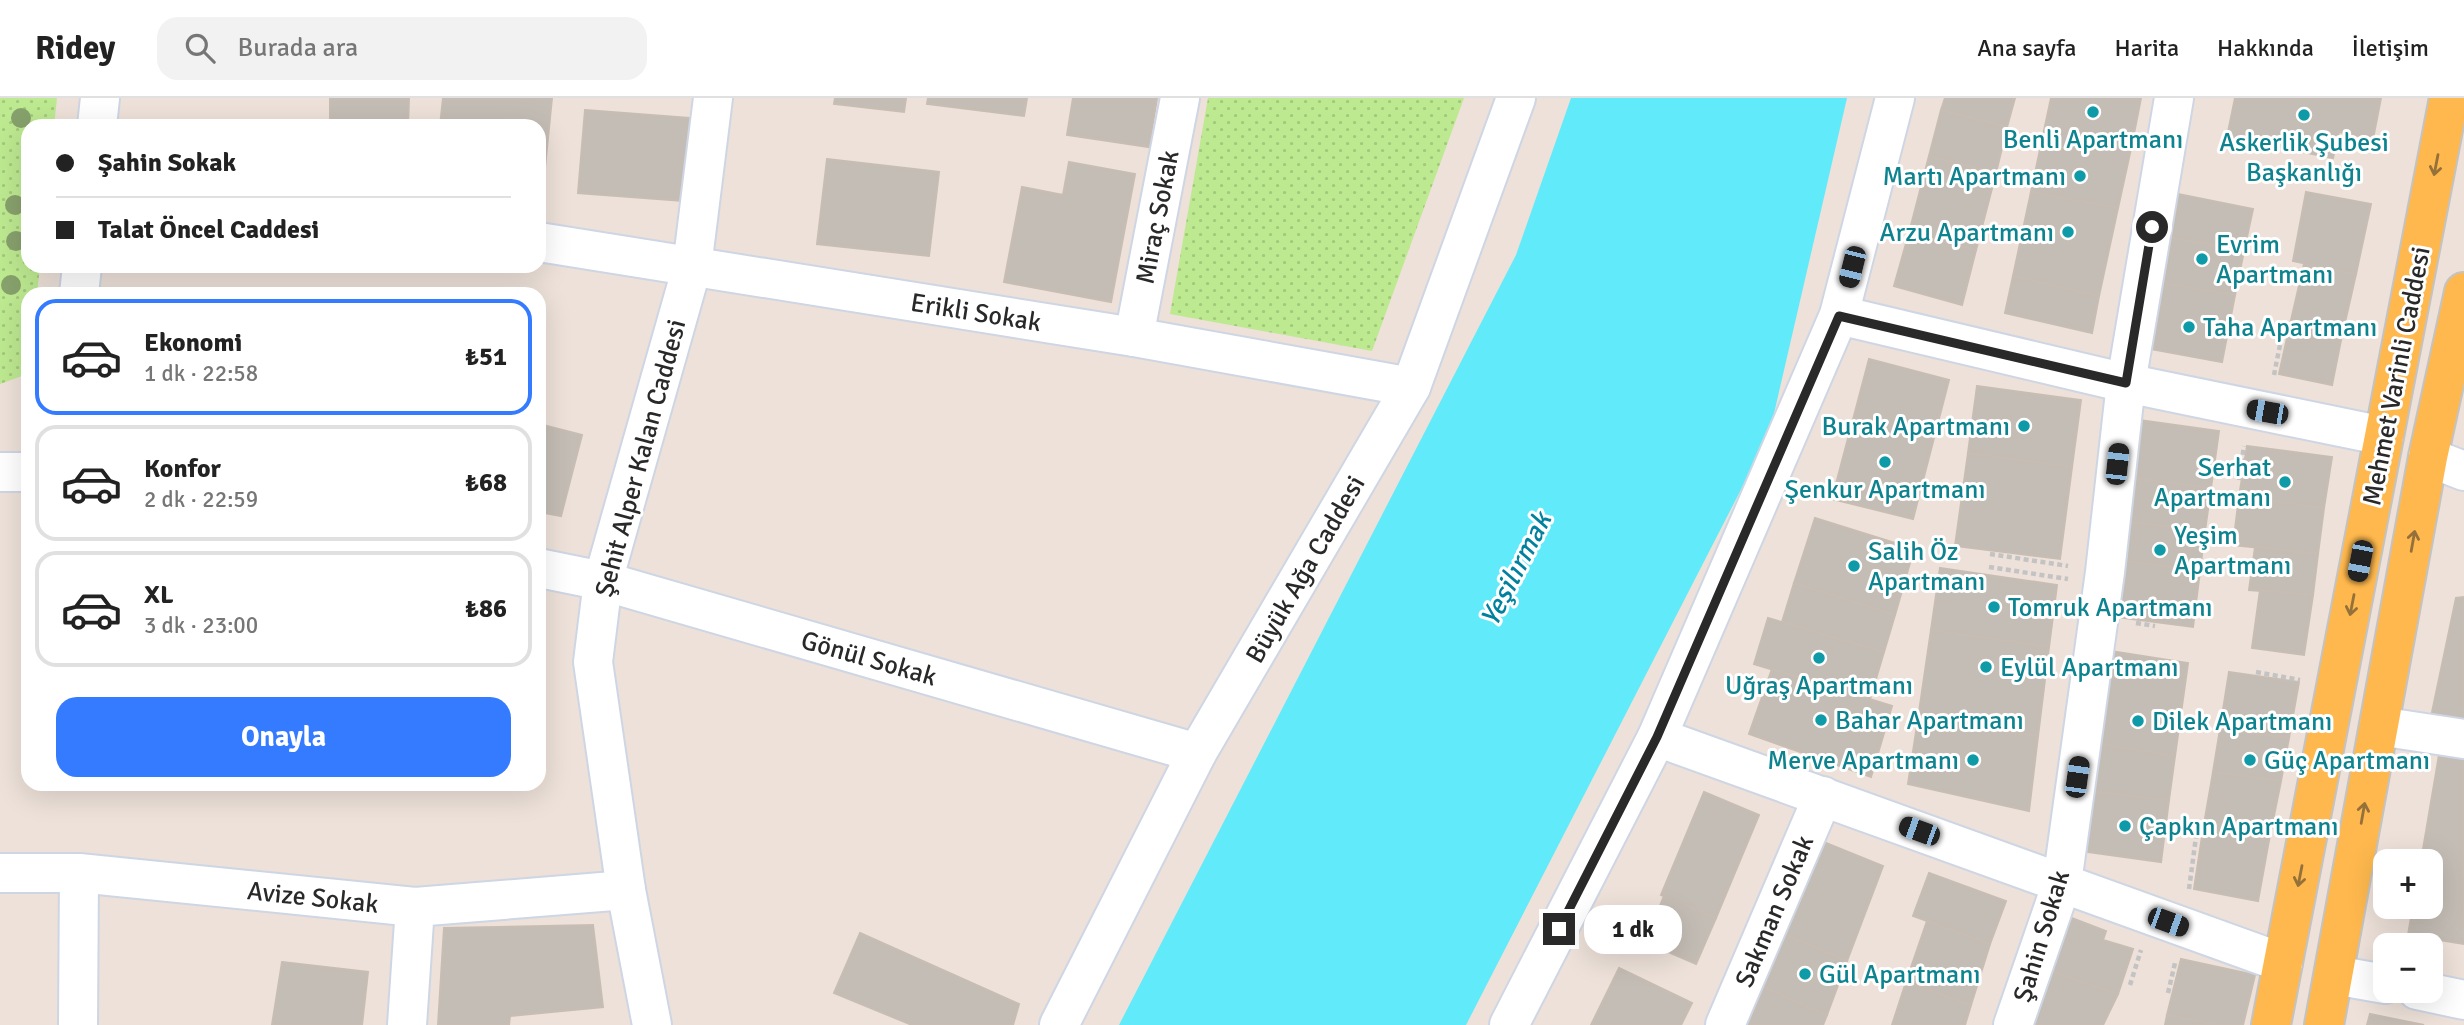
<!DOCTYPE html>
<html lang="tr">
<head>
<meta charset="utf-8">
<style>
  :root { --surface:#fff; --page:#f2f2f2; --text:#222; --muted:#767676; --line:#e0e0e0; --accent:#347bff }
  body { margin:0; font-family:Signika,sans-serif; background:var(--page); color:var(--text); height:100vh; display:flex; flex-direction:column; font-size:26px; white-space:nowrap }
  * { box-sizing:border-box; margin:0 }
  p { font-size:23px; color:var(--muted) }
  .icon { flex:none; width:38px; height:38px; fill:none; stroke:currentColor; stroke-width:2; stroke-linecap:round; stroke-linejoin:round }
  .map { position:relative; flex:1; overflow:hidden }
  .side { position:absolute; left:21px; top:189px; width:525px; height:504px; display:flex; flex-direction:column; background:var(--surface); border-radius:21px; box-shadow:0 7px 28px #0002 }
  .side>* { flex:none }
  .top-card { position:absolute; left:21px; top:21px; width:525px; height:154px; border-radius:21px; box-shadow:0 7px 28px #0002; display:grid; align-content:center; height:154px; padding:0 35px; background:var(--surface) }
  .controls { position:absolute; left:2373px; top:751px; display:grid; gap:14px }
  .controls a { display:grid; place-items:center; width:70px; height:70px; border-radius:14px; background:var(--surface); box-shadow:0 7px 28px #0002; font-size:35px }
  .end { position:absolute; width:32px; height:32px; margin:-16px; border:9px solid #292929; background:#fff; box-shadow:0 0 0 4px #fff }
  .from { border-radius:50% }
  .bubble { position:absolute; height:49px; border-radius:21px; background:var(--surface); box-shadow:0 7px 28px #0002; font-size:23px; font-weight:700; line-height:49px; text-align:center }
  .car { position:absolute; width:21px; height:42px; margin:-21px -10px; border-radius:9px; box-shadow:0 0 5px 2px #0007; background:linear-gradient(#222 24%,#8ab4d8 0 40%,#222 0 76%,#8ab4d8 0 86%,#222 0) }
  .top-card b { display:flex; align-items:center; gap:24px; height:66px; font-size:26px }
  .top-card b+b { border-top:2px solid var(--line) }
  .top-card i { width:18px; height:18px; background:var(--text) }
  ul { padding:12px 0 0; list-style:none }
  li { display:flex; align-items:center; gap:21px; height:116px; margin:0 14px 10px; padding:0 21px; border:4px solid var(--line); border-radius:21px }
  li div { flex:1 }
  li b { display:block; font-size:26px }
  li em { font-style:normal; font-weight:700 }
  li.selected { border-color:var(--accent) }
  li>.icon { width:63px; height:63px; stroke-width:1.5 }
  .cta { display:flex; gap:14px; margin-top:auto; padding:14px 35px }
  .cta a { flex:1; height:80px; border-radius:21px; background:var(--accent); color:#fff; font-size:28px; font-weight:700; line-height:80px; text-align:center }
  header { display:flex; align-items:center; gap:42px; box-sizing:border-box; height:98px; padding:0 35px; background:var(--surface); border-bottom:2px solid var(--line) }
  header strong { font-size:33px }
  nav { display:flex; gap:38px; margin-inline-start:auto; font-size:24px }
  .search { width:490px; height:63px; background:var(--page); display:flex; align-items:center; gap:18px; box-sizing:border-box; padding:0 24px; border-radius:21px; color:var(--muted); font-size:26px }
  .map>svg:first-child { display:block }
  .park { fill:url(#park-dots) }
  .water { fill:#61eafa }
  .building { fill:#c4bdb5; stroke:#c8bdb3; stroke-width:2 }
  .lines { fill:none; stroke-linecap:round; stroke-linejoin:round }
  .minor-casing { stroke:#ced6e4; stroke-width:42 }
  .major-casing { stroke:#c3c3c3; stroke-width:42 }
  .path { stroke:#c3c3c3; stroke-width:4.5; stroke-dasharray:5 3.5; stroke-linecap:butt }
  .minor { stroke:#fff; stroke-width:38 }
  .major { stroke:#feb84d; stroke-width:38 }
  .tree { fill:#87a16c }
  .oneway { stroke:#94703b }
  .route { stroke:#292929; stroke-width:9 }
  .culture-dot { fill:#0f9aa8; stroke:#fff; stroke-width:2.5 }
  .labels { text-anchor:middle; stroke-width:6; stroke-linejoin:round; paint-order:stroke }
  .culture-label { font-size:26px; fill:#0d838f; stroke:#fff; text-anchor:start }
  .street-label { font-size:26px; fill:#292929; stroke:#fff }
  .water-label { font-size:28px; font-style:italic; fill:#02819e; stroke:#fff }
</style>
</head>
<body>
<header>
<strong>Ridey</strong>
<div class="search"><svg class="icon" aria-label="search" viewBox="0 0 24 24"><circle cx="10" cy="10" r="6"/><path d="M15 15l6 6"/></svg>Burada ara</div>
<nav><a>Ana sayfa</a><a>Harita</a><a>Hakkında</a><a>İletişim</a></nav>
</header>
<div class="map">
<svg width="2464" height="927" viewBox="0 0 2464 927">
  <defs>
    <pattern id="park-dots" width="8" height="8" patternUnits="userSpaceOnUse" patternTransform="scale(1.75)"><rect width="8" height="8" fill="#bde990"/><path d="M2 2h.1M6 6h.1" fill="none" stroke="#a2c87c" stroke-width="1.8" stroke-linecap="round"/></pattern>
  </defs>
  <rect width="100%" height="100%" fill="#ede1d9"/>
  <g class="park">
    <polygon points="0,0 57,0 54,28 28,28 28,168 40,168 37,196 28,196 28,270 22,278 0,286"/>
    <polygon points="1208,0 1464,0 1372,253 1170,216"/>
  </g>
  <polygon class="water" points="1571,0 1847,0 1769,337 1466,927 1119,927 1516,157"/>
  <g class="building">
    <polygon points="330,0 409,0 408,28 330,28"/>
    <polygon points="443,0 552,0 543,89 539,89 539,28 440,28"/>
    <polygon points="835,0 906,0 904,14 834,6"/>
    <polygon points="928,0 1027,0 1024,18 927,6"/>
    <polygon points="1073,0 1157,0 1149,49 1067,37"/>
    <polygon points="1945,0 2015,0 2007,29 1941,12"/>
    <polygon points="2051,0 2141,0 2132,46 2045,28"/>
    <polygon points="2235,0 2381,0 2373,41 2339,34 2333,60 2227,39"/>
    <polygon points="585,12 689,20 683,103 578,95"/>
    <polygon points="1941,12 2007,29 1996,75 1929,58"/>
    <polygon points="2045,28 2132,46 2118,110 2031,94"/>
    <polygon points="1929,58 1996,75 1976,152 1909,135"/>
    <polygon points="827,61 939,74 929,158 817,146"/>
    <polygon points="1069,64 1135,76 1111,204 1004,184 1022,89 1063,97"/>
    <polygon points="2031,94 2118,110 2099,198 2013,178"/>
    <polygon points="2306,94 2371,106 2356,176 2293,163"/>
    <polygon points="2173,95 2253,111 2244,153 2165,138"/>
    <polygon points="1909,135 1976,152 1962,207 1894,188"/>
    <polygon points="2165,138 2244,153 2235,197 2157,184"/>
    <polygon points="2304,166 2356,176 2341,242 2289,231"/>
    <polygon points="2013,178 2099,198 2092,235 2005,215"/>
    <polygon points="2157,184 2235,197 2222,264 2145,250"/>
    <polygon points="2289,231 2341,242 2332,287 2279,276"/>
    <polygon points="1869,261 1949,282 1913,421 1832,401"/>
    <polygon points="1977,288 2081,302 2072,369 1968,355"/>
    <polygon points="2132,321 2219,333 2211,390 2125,379"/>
    <polygon points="539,326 582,337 561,418 539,414"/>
    <polygon points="2247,348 2332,359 2324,410 2239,399"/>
    <polygon points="1968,355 2072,369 2060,461 1955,448"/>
    <polygon points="2125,379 2211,390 2205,433 2120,423"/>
    <polygon points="2239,399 2324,410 2318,456 2233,447"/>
    <polygon points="1815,420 1914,451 1895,517 1794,485"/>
    <polygon points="2120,423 2205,433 2200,473 2115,462"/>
    <polygon points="2255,449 2318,456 2313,497 2249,492"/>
    <polygon points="2115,462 2200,473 2193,529 2108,518"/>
    <polygon points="1940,470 2057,487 2049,549 1931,532"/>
    <polygon points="1794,485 1895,517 1884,554 1782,524"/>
    <polygon points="2260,492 2313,497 2304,557 2252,550"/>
    <polygon points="2464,499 2464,624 2431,619 2456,500"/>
    <polygon points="1768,520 1884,554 1870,601 1754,566"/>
    <polygon points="1931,532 2049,549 2038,638 1918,621"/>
    <polygon points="2104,552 2188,565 2175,658 2093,645"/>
    <polygon points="1772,571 1892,608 1871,679 1749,636"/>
    <polygon points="2229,574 2299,584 2289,640 2220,631"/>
    <polygon points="1918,621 2038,638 2029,713 1908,686"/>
    <polygon points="2220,631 2289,640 2281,683 2213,674"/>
    <polygon points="2093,645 2175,658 2169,702 2087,693"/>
    <polygon points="2440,651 2464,655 2464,846 2408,837 2413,808 2431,808 2431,763 2421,763"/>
    <polygon points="2213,674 2281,683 2269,742 2203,732"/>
    <polygon points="2087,693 2169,702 2161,764 2080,753"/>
    <polygon points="1704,694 1759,717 1716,820 1661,797"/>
    <polygon points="2203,732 2269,742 2258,803 2194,791"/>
    <polygon points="1821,743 1883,768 1847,863 1784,836"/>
    <polygon points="1929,775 2006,803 1990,846 1913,818"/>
    <polygon points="1664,798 1716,820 1696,866 1645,844"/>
    <polygon points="2069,819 2106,833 2103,842 2133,851 2118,896 2050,873"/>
    <polygon points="1927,823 1990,846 1971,907 1906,884"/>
    <polygon points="593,827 603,909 510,918 509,927 438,927 444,830"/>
    <polygon points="860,835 1019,906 1013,927 912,927 834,895"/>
    <polygon points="1784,836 1847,863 1827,917 1763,889"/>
    <polygon points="2181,861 2255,877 2243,927 2219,927 2167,917"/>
    <polygon points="282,864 368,874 362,927 272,927"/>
    <polygon points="1619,870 1692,905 1681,927 1591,927"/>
    <polygon points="2050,873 2118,896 2103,927 2037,927 2032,925"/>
    <polygon points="1906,884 1971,907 1965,927 1892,927"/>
    <polygon points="1763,889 1827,917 1823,927 1748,927"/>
    <polygon points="2370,916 2424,927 2367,927"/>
    <polygon points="2167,917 2219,927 2165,927"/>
  </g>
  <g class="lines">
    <defs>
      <g id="minor">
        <polyline points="97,28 100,0"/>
        <polyline points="539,144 1134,239 1411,289"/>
        <polyline points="79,196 82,168"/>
        <polyline points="1839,217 2126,285 2384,338"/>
        <polyline points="1134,239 1180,0"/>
        <polyline points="2428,359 2464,373"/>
        <polyline points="0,374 28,374"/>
        <polyline points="539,470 603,483 1197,655"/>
        <polyline points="2379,628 2464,641"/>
        <polyline points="1657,639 2283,865"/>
        <polyline points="0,775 79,775 415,809 626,792"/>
        <polyline points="2334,877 2385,886"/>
        <polyline points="2417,892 2464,902"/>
        <polyline points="78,927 79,775"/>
        <polyline points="407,927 415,809"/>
        <polyline points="652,927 626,792 593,564 603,483 692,169 713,0"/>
        <polyline points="1059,927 1197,655 1411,289 1516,0"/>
        <polyline points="1509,927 1657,639 1839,217 1895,0"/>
        <polyline points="1725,927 1823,698"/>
        <polyline points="2013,927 2062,785 2105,474 2126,285 2174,0"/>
      </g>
      <g id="major">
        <polyline points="2271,927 2449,0"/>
        <polyline points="2324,927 2428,359 2464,194"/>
      </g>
    </defs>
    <use href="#minor" class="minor-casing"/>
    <use href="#major" class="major-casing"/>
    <g class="path">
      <polyline points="2274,277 2282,237"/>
      <polyline points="2239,382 2244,348"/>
      <polyline points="1990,456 2068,468"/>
      <polyline points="1989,469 2068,481"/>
      <polyline points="2136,525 2155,528"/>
      <polyline points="2256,574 2300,582"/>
      <polyline points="2189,791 2196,739"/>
      <polyline points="2130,887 2141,852"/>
      <polyline points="2168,895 2175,865"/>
    </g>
    <use href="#minor" class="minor"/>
    <use href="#major" class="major"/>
  </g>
  <g class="tree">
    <circle cx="21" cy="20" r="10"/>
    <circle cx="15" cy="107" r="10"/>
    <circle cx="16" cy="143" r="10"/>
    <circle cx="11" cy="187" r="10"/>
  </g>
  <defs><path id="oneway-shaft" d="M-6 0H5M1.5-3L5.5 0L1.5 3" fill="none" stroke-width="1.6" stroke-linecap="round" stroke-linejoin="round" transform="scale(1.75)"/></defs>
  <g class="oneway">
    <use href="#oneway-shaft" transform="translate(2436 67) rotate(101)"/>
    <use href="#oneway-shaft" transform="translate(2413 443) rotate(-80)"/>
    <use href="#oneway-shaft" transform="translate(2352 507) rotate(101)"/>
    <use href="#oneway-shaft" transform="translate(2363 715) rotate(-80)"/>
    <use href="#oneway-shaft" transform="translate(2300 778) rotate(101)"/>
  </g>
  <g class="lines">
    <polyline class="route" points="1559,831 1657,639 1839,218 2126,285 2152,129"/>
  </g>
  <g class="culture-dot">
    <circle cx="2093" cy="14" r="7"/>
    <circle cx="2304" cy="17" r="7"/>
    <circle cx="2080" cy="78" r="7"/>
    <circle cx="2068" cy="134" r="7"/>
    <circle cx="2202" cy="161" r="7"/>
    <circle cx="2189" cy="229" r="7"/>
    <circle cx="2024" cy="328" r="7"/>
    <circle cx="1885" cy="364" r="7"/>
    <circle cx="2285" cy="384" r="7"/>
    <circle cx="2160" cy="452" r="7"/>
    <circle cx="1854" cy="468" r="7"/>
    <circle cx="1994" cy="509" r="7"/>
    <circle cx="1819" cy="560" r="7"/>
    <circle cx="1986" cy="569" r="7"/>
    <circle cx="1821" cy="622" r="7"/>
    <circle cx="2138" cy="623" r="7"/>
    <circle cx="1973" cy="662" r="7"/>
    <circle cx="2250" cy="662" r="7"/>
    <circle cx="2125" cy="728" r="7"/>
    <circle cx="1805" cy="876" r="7"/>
  </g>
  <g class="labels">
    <g class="culture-label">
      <text x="2093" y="50" text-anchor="middle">Benli Apartmanı</text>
      <text x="2304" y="53" text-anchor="middle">Askerlik Şubesi<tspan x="2304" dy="30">Başkanlığı</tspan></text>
      <text x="2066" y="87" text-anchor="end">Martı Apartmanı</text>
      <text x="2054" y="143" text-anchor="end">Arzu Apartmanı</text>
      <text x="2216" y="155">Evrim<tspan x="2216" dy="30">Apartmanı</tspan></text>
      <text x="2203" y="238">Taha Apartmanı</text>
      <text x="2010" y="337" text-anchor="end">Burak Apartmanı</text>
      <text x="2271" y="378" text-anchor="end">Serhat<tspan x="2271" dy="30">Apartmanı</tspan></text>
      <text x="1885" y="400" text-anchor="middle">Şenkur Apartmanı</text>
      <text x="2174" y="446">Yeşim<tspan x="2174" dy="30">Apartmanı</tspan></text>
      <text x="1868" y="462">Salih Öz<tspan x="1868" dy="30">Apartmanı</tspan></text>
      <text x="2008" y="518">Tomruk Apartmanı</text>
      <text x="2000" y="578">Eylül Apartmanı</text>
      <text x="1819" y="596" text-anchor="middle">Uğraş Apartmanı</text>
      <text x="1835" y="631">Bahar Apartmanı</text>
      <text x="2152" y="632">Dilek Apartmanı</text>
      <text x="1959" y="671" text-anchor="end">Merve Apartmanı</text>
      <text x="2264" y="671">Güç Apartmanı</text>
      <text x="2139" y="737">Çapkın Apartmanı</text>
      <text x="1819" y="885">Gül Apartmanı</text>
    </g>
    <g class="street-label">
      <text transform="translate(1157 119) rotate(-79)" y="9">Miraç Sokak</text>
      <text transform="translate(976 214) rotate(9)" y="9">Erikli Sokak</text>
      <text transform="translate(2396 278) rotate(-79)" y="9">Mehmet Varinli Caddesi</text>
      <text transform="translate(640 360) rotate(-75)" y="9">Şehit Alper Kalan Caddesi</text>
      <text transform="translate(1305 471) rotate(-60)" y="9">Büyük Ağa Caddesi</text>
      <text transform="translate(869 560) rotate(16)" y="9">Gönül Sokak</text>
      <text transform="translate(313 799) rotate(6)" y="9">Avize Sokak</text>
      <text transform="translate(1774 813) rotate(-67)" y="9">Sakman Sokak</text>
      <text transform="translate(2041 838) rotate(-73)" y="9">Şahin Sokak</text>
    </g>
    <g class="water-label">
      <text transform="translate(1515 471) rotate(-63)" y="10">Yeşilırmak</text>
    </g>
  </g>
</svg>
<div class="controls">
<a>+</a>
<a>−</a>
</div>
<i class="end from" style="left:2152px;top:129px"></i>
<i class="end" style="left:1559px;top:831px"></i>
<div class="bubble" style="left:1584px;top:807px;width:98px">1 dk</div>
<i class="car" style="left:1852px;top:169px;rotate:194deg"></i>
<i class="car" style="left:2267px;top:314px;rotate:280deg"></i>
<i class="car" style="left:2117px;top:366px;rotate:6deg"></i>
<i class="car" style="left:2360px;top:463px;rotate:191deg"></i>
<i class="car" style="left:2077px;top:679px;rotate:8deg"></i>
<i class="car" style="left:1919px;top:733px;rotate:290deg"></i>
<i class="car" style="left:2168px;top:824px;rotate:110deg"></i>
<div class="top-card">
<b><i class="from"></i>Şahin Sokak</b>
<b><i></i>Talat Öncel Caddesi</b>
</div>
<section class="side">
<ul>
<li class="selected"><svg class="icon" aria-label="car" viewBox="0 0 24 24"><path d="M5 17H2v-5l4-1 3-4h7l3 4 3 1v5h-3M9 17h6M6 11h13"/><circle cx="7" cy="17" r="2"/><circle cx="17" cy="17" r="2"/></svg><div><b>Ekonomi</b><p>1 dk · 22:58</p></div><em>₺51</em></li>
<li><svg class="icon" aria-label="car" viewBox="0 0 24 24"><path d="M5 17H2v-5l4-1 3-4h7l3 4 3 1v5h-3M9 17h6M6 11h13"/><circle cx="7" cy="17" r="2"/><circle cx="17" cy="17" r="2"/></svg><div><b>Konfor</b><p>2 dk · 22:59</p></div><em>₺68</em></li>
<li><svg class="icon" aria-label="car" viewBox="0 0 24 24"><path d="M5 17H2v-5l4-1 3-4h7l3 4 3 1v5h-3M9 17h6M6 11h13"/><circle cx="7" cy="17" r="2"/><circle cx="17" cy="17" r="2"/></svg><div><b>XL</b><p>3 dk · 23:00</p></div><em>₺86</em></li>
</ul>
<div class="cta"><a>Onayla</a></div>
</section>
</div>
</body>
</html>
